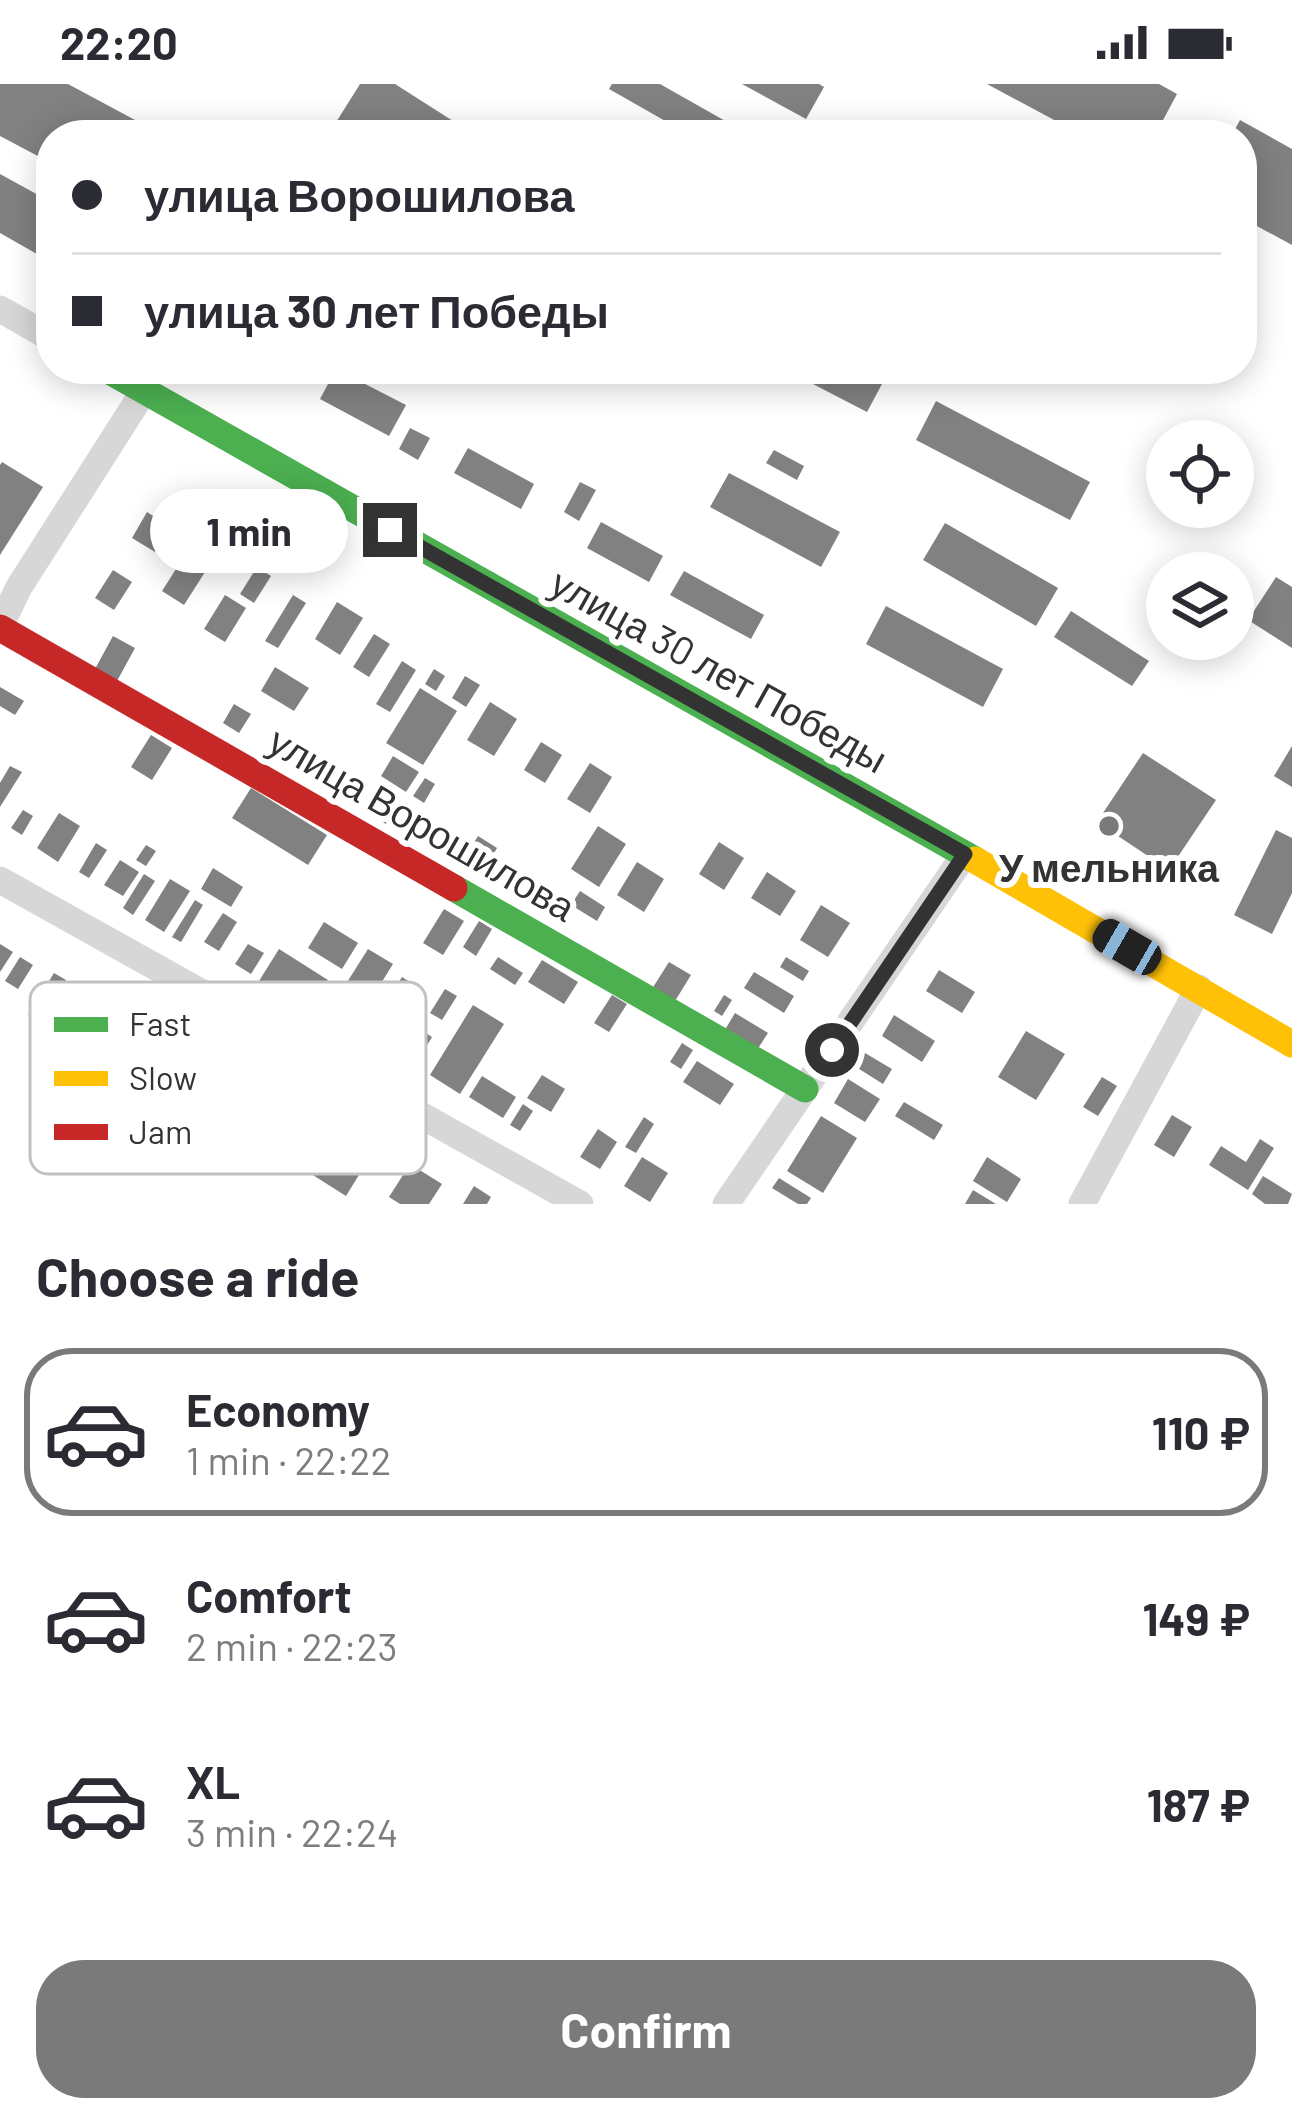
<!DOCTYPE html>
<html lang="en">
<head>
<meta charset="utf-8">
<style>
  :root { --surface:#fff; --page:#f7f7f7; --text:#2b2b33; --muted:#7c7c81; --line:#e1e1e2; --accent:#7a7a7a }
  body { margin:0; font-family:Barlow,sans-serif; background:var(--page); color:var(--text); height:100vh; display:flex; flex-direction:column; font-size:45px; white-space:nowrap }
  * { box-sizing:border-box; margin:0 }
  p { font-size:39px; color:var(--muted) }
  .icon { flex:none; width:66px; height:66px; fill:none; stroke:currentColor; stroke-width:2; stroke-linecap:round; stroke-linejoin:round }
  .map { position:relative; height:1120px; overflow:hidden }
  .drawer { display:flex; flex-direction:column; background:var(--surface); flex:1 }
  .drawer>* { flex:none }
  .banner { position:absolute; left:36px; top:36px; width:1221px; height:264px; border-radius:48px; box-shadow:0 6px 30px #0003; display:grid; align-content:center; height:264px; padding:0 36px; background:var(--surface) }
  .tools { position:absolute; left:1146px; top:336px; display:grid; gap:24px }
  .tools a { display:grid; place-items:center; width:108px; height:108px; border-radius:50%; background:var(--surface); box-shadow:0 6px 30px #0003; font-size:60px }
  .end { position:absolute; width:54px; height:54px; margin:-27px; border:15px solid #333; background:#fff; box-shadow:0 0 0 6px #fff }
  .from { border-radius:50% }
  .bubble { position:absolute; height:84px; border-radius:42px; background:var(--surface); box-shadow:0 6px 30px #0003; font-size:39px; font-weight:700; line-height:84px; text-align:center }
  .car { position:absolute; width:36px; height:72px; margin:-36px -18px; border-radius:15px; box-shadow:0 0 9px 3px #0007; background:linear-gradient(#222 24%,#8ab4d8 0 40%,#222 0 76%,#8ab4d8 0 86%,#222 0) }
  .banner b { display:flex; align-items:center; gap:42px; height:114px; font-size:45px }
  .banner b+b { border-top:3px solid var(--line) }
  .banner i { width:30px; height:30px; background:var(--text) }
  ul { padding:0; list-style:none }
  li { display:flex; align-items:center; gap:36px; height:168px; margin:0 24px 18px; padding:0 12px; border:6px solid transparent; border-radius:48px }
  li div { flex:1 }
  li b { display:block; font-size:45px }
  li em { font-style:normal; font-weight:700 }
  li.selected { border-color:var(--accent) }
  li>.icon { width:108px; height:108px; stroke-width:1.5 }
  h2 { padding:0 36px; font-size:54px; line-height:144px }
  .primary-button { display:flex; gap:24px; margin-top:auto; padding:24px 36px }
  .primary-button a { flex:1; height:138px; border-radius:48px; background:var(--accent); color:#fff; font-size:48px; font-weight:700; line-height:138px; text-align:center }
  .status { display:flex; justify-content:space-between; align-items:center; height:84px; padding:0 60px; background:var(--surface); direction:ltr }
  .status svg { height:33px; fill:currentColor }
  .map>svg:first-child { display:block }
  .building { fill:#818181 }
  .lines { fill:none; stroke-linecap:round; stroke-linejoin:round }
  .street { stroke:#d7d7d7; stroke-width:27 }
  .fast { stroke:#4caf50; stroke-width:27 }
  .slow { stroke:#ffc107; stroke-width:27 }
  .jam { stroke:#c62828; stroke-width:27 }
  .route { stroke:#333; stroke-width:15 }
  .poi-dot { fill:#7a7a7a; stroke:#fff; stroke-width:4.5 }
  .labels { text-anchor:middle; stroke-width:12; stroke-linejoin:round; paint-order:stroke }
  .street-label { font-size:39px; fill:#333; stroke:#fff }
  .poi-label { font-size:39px; font-weight:bold; fill:#333; stroke:#fff }
  .key { fill:#fff; stroke:#c2c2c2; stroke-width:3 }
  .key-label { font-size:33px; fill:#333 }
</style>
</head>
<body>
<div class="status"><b>22:20</b><svg viewBox="0 0 49 12"><path d="M0 12V9h3v3zM5 12V6h3v6zM10 12V3h3v9zM15 12V0h3v12zM26 1h20v11H26zM47 4h2v5h-2z"/></svg></div>
<div class="map">
<svg width="1292" height="1120" viewBox="0 0 1292 1120">
  <rect width="100%" height="100%" fill="#fff"/>
  <g class="building">
    <polygon points="0,0 68,0 163,51 51,51 51,79 0,52"/>
    <polygon points="360,0 395,0 475,51 328,51"/>
    <polygon points="612,0 660,0 750,51 690,51 609,5"/>
    <polygon points="742,0 819,0 824,3 806,35"/>
    <polygon points="987,0 1159,0 1177,10 1155,51 1082,51"/>
    <polygon points="1240,36 1292,65 1292,161 1242,134 1242,51 1232,51"/>
    <polygon points="0,90 51,118 51,178 0,149"/>
    <polygon points="336,285 406,321 389,352 320,315"/>
    <polygon points="784,285 890,285 867,328"/>
    <polygon points="936,317 1090,398 1070,436 916,356"/>
    <polygon points="410,344 430,354 418,376 399,365"/>
    <polygon points="468,364 534,400 521,425 454,389"/>
    <polygon points="774,366 804,382 797,396 766,379"/>
    <polygon points="2,378 43,403 0,471 0,381"/>
    <polygon points="729,389 840,448 821,483 710,423"/>
    <polygon points="580,398 596,406 579,437 564,428"/>
    <polygon points="147,428 170,443 155,468 132,454"/>
    <polygon points="601,438 663,472 649,498 587,464"/>
    <polygon points="945,439 1058,504 1036,542 923,476"/>
    <polygon points="183,474 205,488 184,521 162,507"/>
    <polygon points="257,483 271,492 254,519 240,510"/>
    <polygon points="113,486 132,498 114,526 95,514"/>
    <polygon points="684,487 764,531 751,555 670,511"/>
    <polygon points="1276,493 1292,503 1292,564 1248,536"/>
    <polygon points="225,511 246,524 225,558 204,545"/>
    <polygon points="293,511 306,519 278,564 265,557"/>
    <polygon points="337,518 363,534 340,571 315,555"/>
    <polygon points="886,522 1003,585 983,623 866,560"/>
    <polygon points="1071,527 1149,577 1132,602 1054,553"/>
    <polygon points="374,550 390,560 369,593 353,583"/>
    <polygon points="113,552 135,564 117,597 95,585"/>
    <polygon points="402,577 416,586 390,628 376,620"/>
    <polygon points="275,583 309,604 294,627 261,607"/>
    <polygon points="434,585 445,592 436,607 425,600"/>
    <polygon points="465,592 480,601 466,623 452,614"/>
    <polygon points="0,603 24,617 15,631 0,622"/>
    <polygon points="420,604 457,627 423,681 386,659"/>
    <polygon points="490,618 517,635 494,672 467,656"/>
    <polygon points="234,620 251,630 239,649 223,639"/>
    <polygon points="151,651 172,664 152,696 131,683"/>
    <polygon points="541,658 562,671 545,699 524,686"/>
    <polygon points="1292,662 1292,703 1274,692"/>
    <polygon points="1143,669 1216,716 1169,786 1097,738"/>
    <polygon points="393,672 419,688 406,708 381,692"/>
    <polygon points="590,679 612,693 590,729 567,715"/>
    <polygon points="10,682 22,688 0,723 0,699"/>
    <polygon points="425,694 435,700 424,719 413,712"/>
    <polygon points="251,704 327,751 308,781 232,734"/>
    <polygon points="373,704 399,720 386,740 361,724"/>
    <polygon points="23,726 33,732 22,751 11,744"/>
    <polygon points="59,729 80,742 58,778 37,764"/>
    <polygon points="598,742 626,760 599,803 571,785"/>
    <polygon points="1276,746 1292,754 1292,809 1272,850 1234,831"/>
    <polygon points="478,752 497,764 481,792 461,780"/>
    <polygon points="719,758 744,774 724,806 699,790"/>
    <polygon points="96,759 107,766 89,794 79,788"/>
    <polygon points="146,761 156,767 146,782 136,776"/>
    <polygon points="120,776 139,788 123,812 104,801"/>
    <polygon points="637,778 664,795 644,828 617,811"/>
    <polygon points="213,784 243,803 231,823 201,805"/>
    <polygon points="767,788 796,807 780,832 751,814"/>
    <polygon points="144,790 155,797 133,831 123,824"/>
    <polygon points="170,795 190,807 164,848 145,836"/>
    <polygon points="580,807 605,823 597,837 571,821"/>
    <polygon points="195,816 203,821 181,858 172,853"/>
    <polygon points="821,821 850,839 828,873 800,856"/>
    <polygon points="444,825 464,837 443,871 423,859"/>
    <polygon points="223,829 237,838 219,867 204,858"/>
    <polygon points="479,837 492,845 476,872 463,863"/>
    <polygon points="324,838 358,859 342,885 308,864"/>
    <polygon points="0,860 13,868 0,888"/>
    <polygon points="248,860 264,869 251,890 235,880"/>
    <polygon points="279,865 328,896 303,936 254,905"/>
    <polygon points="368,865 393,880 357,938 332,922"/>
    <polygon points="20,873 33,881 18,905 5,897"/>
    <polygon points="498,873 523,889 515,901 490,885"/>
    <polygon points="786,873 809,887 803,897 780,883"/>
    <polygon points="542,876 578,898 564,920 528,898"/>
    <polygon points="669,878 691,891 672,922 650,908"/>
    <polygon points="939,886 975,908 962,929 926,907"/>
    <polygon points="754,888 794,912 784,929 744,904"/>
    <polygon points="54,889 66,896 40,938 28,931"/>
    <polygon points="402,893 421,905 406,928 387,916"/>
    <polygon points="445,905 457,912 442,936 430,929"/>
    <polygon points="612,911 627,920 609,948 594,939"/>
    <polygon points="724,911 732,916 722,932 714,927"/>
    <polygon points="473,921 504,940 460,1010 430,991"/>
    <polygon points="735,929 768,949 755,969 723,949"/>
    <polygon points="894,931 935,957 922,978 882,952"/>
    <polygon points="410,939 432,953 415,981 392,967"/>
    <polygon points="1026,947 1065,970 1036,1016 998,993"/>
    <polygon points="682,959 693,966 681,985 670,978"/>
    <polygon points="865,969 892,985 883,1000 856,983"/>
    <polygon points="697,977 734,1000 720,1021 683,998"/>
    <polygon points="542,991 565,1005 551,1028 527,1014"/>
    <polygon points="482,992 516,1013 503,1034 469,1013"/>
    <polygon points="1102,993 1117,1002 1098,1032 1083,1023"/>
    <polygon points="848,995 880,1015 865,1038 834,1019"/>
    <polygon points="904,1018 943,1041 934,1056 895,1032"/>
    <polygon points="523,1020 533,1027 520,1047 510,1041"/>
    <polygon points="1172,1031 1192,1043 1174,1073 1154,1061"/>
    <polygon points="821,1032 857,1054 823,1109 787,1087"/>
    <polygon points="644,1033 654,1040 636,1069 625,1063"/>
    <polygon points="598,1045 617,1058 600,1085 580,1073"/>
    <polygon points="332,1049 370,1073 346,1112 308,1088"/>
    <polygon points="1260,1055 1274,1064 1248,1106 1209,1081 1221,1062 1246,1078"/>
    <polygon points="642,1073 668,1089 650,1118 624,1102"/>
    <polygon points="987,1073 1021,1095 1007,1118 973,1097"/>
    <polygon points="410,1080 442,1100 429,1120 400,1120 389,1113"/>
    <polygon points="1263,1092 1292,1110 1288,1120 1265,1120 1252,1110"/>
    <polygon points="779,1094 811,1114 807,1120 798,1120 772,1104"/>
    <polygon points="474,1102 491,1113 487,1120 463,1120"/>
    <polygon points="973,1106 996,1120 965,1120"/>
  </g>
  <g class="lines">
    <g class="street">
      <polyline points="0,225 51,254"/>
      <polyline points="0,542 19,503 144,307"/>
      <polyline points="0,796 580,1120"/>
      <polyline points="726,1120 965,770"/>
      <polyline points="1082,1120 1199,904"/>
    </g>
    <g class="fast">
      <polyline points="106,285 975,776"/>
      <polyline points="454,804 805,1005"/>
    </g>
    <polyline class="slow" points="975,776 1292,960"/>
    <polyline class="jam" points="0,544 454,804"/>
  </g>
  <g class="lines">
    <polyline class="route" points="390,446 965,770 832,966"/>
  </g>
  <circle class="poi-dot" cx="1109" cy="742" r="12"/>
  <g class="labels">
    <g class="street-label">
      <text transform="translate(719 587) rotate(29)" y="14">улица 30 лет Победы</text>
      <text transform="translate(422 740) rotate(30)" y="14">улица Ворошилова</text>
    </g>
    <g class="poi-label">
      <text x="1109" y="798">У мельника</text>
    </g>
  </g>
  <rect x="30" y="898" width="396" height="192" rx="18" class="key"/>
  <rect x="54" y="933" width="54" height="15" fill="#4caf50"/>
  <rect x="54" y="987" width="54" height="15" fill="#ffc107"/>
  <rect x="54" y="1040" width="54" height="16" fill="#c62828"/>
  <g class="key-label">
    <text x="129" y="952">Fast</text>
    <text x="129" y="1006">Slow</text>
    <text x="129" y="1060">Jam</text>
  </g>
</svg>
<div class="tools">
<a><svg class="icon" aria-label="locate" viewBox="0 0 24 24"><circle cx="12" cy="12" r="6"/><path d="M12 2v4M12 18v4M2 12h4M18 12h4"/></svg></a>
<a><svg class="icon" aria-label="layers" viewBox="0 0 24 24"><path d="M12 4l9 5-9 5-9-5zM3 14l9 5 9-5"/></svg></a>
</div>
<i class="end from" style="left:832px;top:966px"></i>
<i class="end" style="left:390px;top:446px"></i>
<div class="bubble" style="left:150px;top:405px;width:198px">1 min</div>
<i class="car" style="left:1127px;top:863px;rotate:300deg"></i>
<div class="banner">
<b><i class="from"></i>улица Ворошилова</b>
<b><i></i>улица 30 лет Победы</b>
</div>
</div>
<section class="drawer">
<h2>Choose a ride</h2>
<ul>
<li class="selected"><svg class="icon" aria-label="car" viewBox="0 0 24 24"><path d="M5 17H2v-5l4-1 3-4h7l3 4 3 1v5h-3M9 17h6M6 11h13"/><circle cx="7" cy="17" r="2"/><circle cx="17" cy="17" r="2"/></svg><div><b>Economy</b><p>1 min · 22:22</p></div><em>110 ₽</em></li>
<li><svg class="icon" aria-label="car" viewBox="0 0 24 24"><path d="M5 17H2v-5l4-1 3-4h7l3 4 3 1v5h-3M9 17h6M6 11h13"/><circle cx="7" cy="17" r="2"/><circle cx="17" cy="17" r="2"/></svg><div><b>Comfort</b><p>2 min · 22:23</p></div><em>149 ₽</em></li>
<li><svg class="icon" aria-label="car" viewBox="0 0 24 24"><path d="M5 17H2v-5l4-1 3-4h7l3 4 3 1v5h-3M9 17h6M6 11h13"/><circle cx="7" cy="17" r="2"/><circle cx="17" cy="17" r="2"/></svg><div><b>XL</b><p>3 min · 22:24</p></div><em>187 ₽</em></li>
</ul>
<div class="primary-button"><a>Confirm</a></div>
</section>
</body>
</html>
